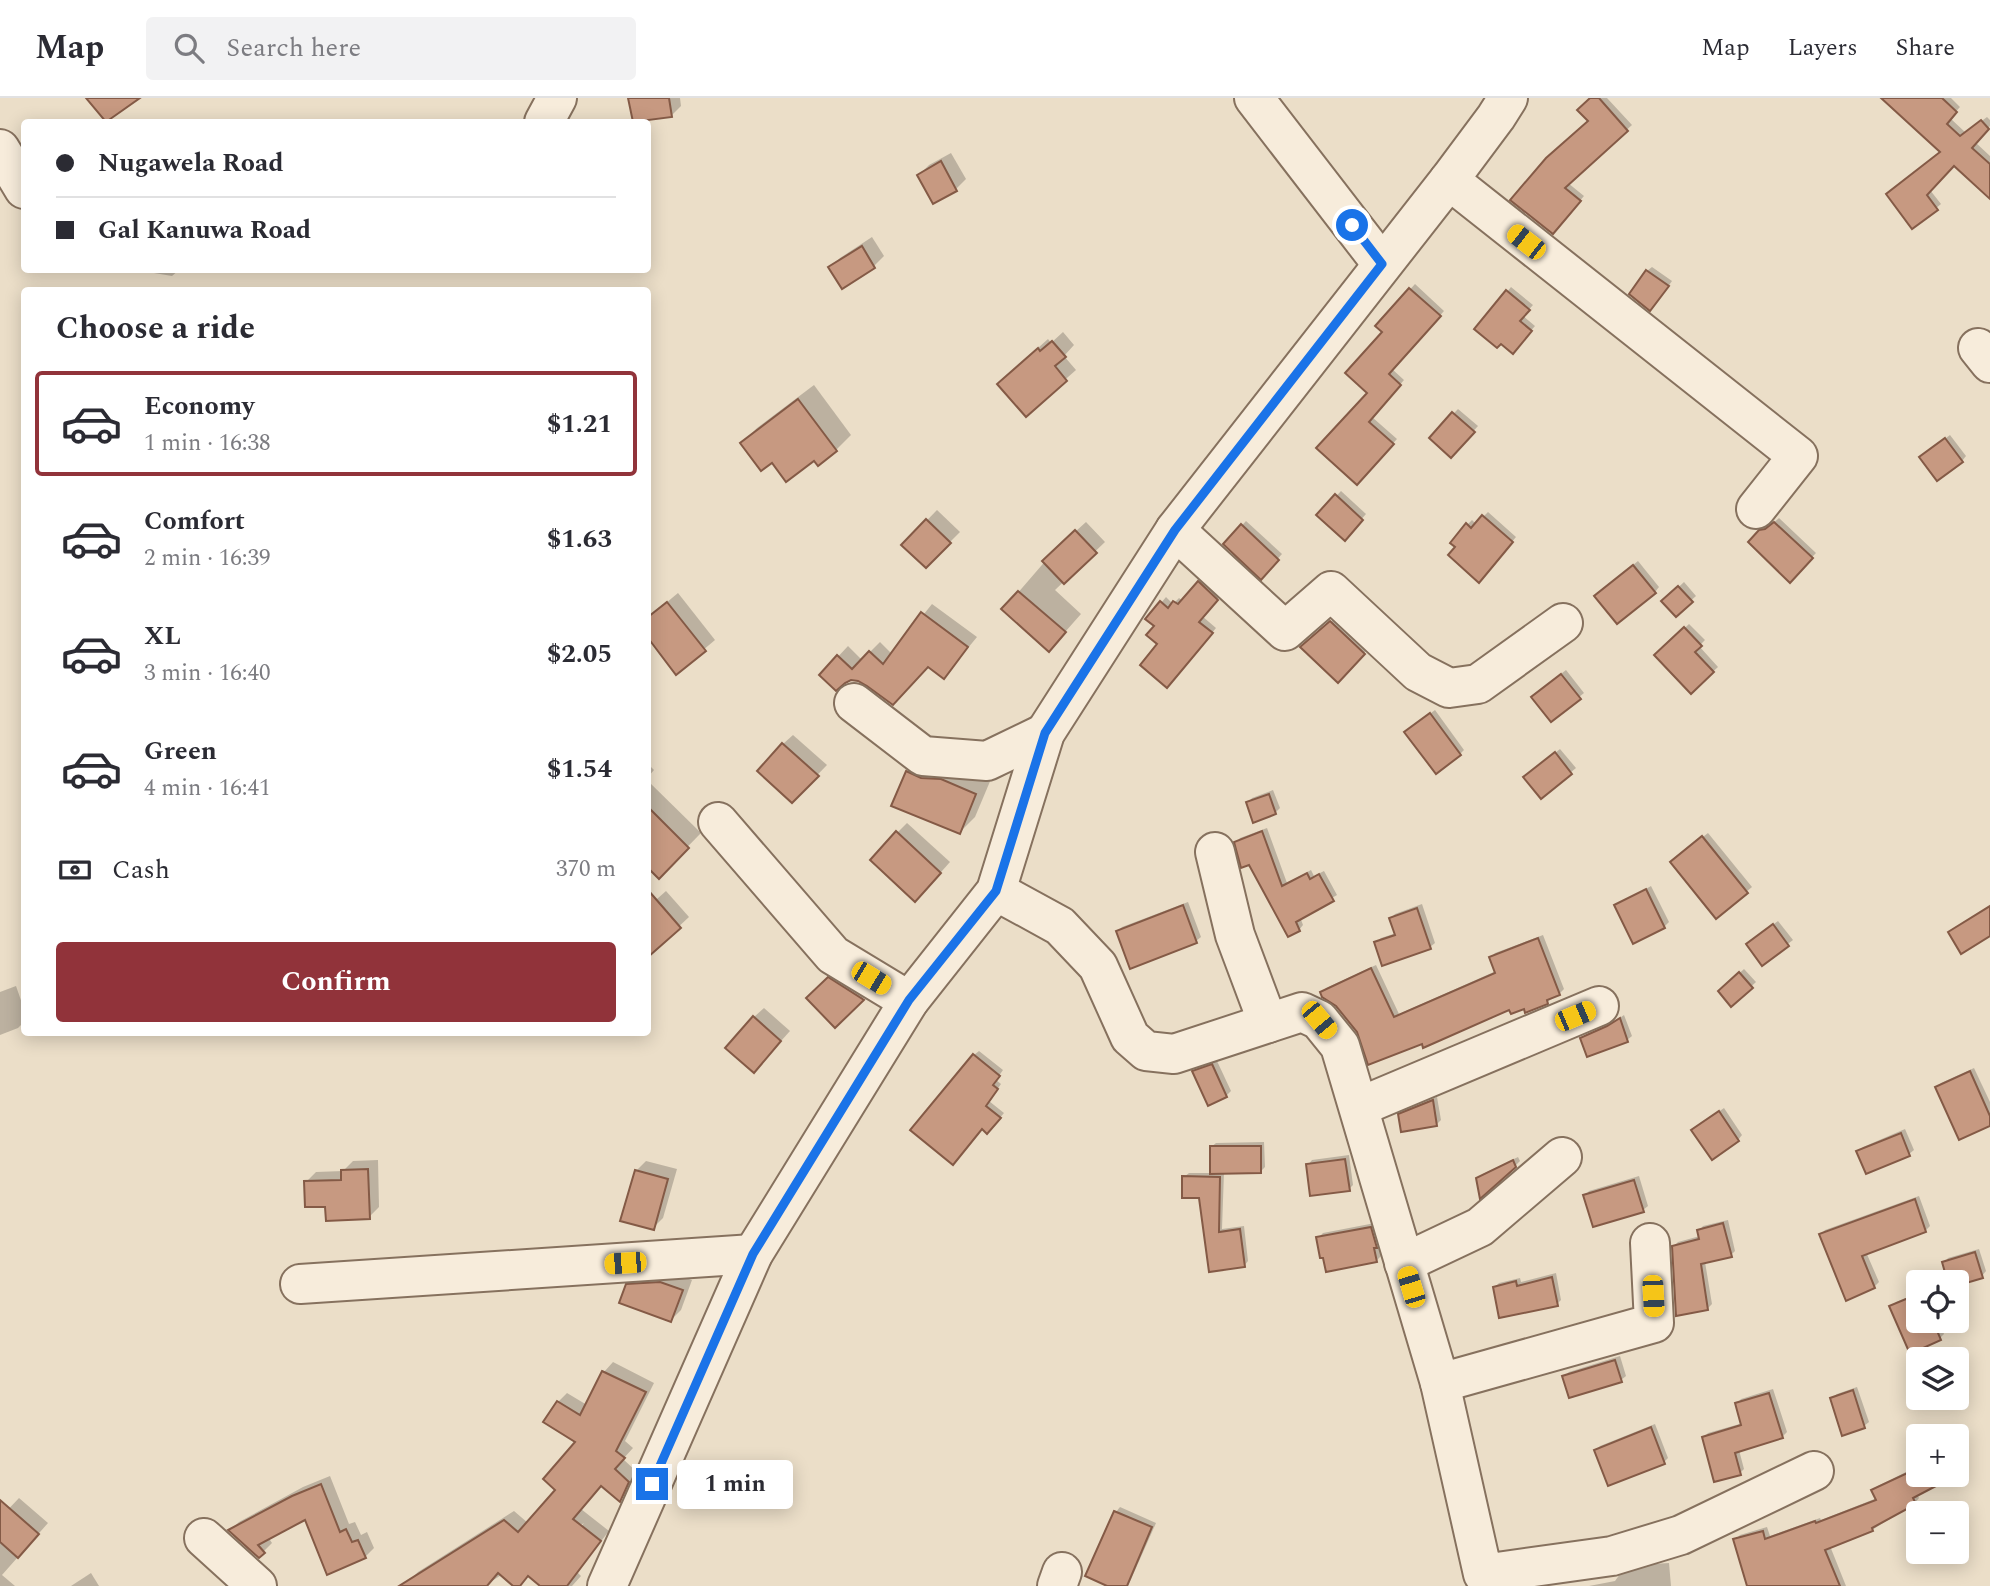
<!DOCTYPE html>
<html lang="en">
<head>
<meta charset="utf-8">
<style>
  :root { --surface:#fff; --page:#f2f2f3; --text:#2b2b33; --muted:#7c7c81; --line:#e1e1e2; --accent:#91333a }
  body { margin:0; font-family:Spectral,serif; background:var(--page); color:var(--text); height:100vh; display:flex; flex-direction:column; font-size:26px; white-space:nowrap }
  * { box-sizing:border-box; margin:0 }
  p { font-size:23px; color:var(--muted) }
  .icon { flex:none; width:38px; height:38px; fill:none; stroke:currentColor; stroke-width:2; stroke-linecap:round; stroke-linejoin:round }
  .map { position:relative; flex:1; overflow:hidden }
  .panel { position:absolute; left:21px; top:189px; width:630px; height:749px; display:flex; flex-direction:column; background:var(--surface); border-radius:7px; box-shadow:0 4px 18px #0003 }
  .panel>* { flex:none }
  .guide { position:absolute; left:21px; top:21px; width:630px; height:154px; border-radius:7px; box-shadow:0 4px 18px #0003; display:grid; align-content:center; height:154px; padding:0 35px; background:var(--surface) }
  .tools { position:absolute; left:1906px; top:1172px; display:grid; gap:14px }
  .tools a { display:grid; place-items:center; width:63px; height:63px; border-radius:7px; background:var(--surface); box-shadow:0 4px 18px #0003; font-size:35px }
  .end { position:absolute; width:32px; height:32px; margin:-16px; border:9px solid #1a73e8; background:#fff; box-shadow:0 0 0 4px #fff }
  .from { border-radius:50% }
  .bubble { position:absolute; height:49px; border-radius:7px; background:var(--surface); box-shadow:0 4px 18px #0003; font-size:23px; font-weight:700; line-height:49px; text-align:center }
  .car { position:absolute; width:21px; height:42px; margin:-21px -10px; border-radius:9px; box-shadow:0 0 5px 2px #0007; background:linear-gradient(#f5c518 24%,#345 0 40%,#f5c518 0 76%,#345 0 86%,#f5c518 0) }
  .guide b { display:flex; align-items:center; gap:24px; height:66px; font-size:26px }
  .guide b+b { border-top:2px solid var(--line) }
  .guide i { width:18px; height:18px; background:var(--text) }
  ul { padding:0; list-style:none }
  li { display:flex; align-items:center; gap:21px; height:105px; margin:0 14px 10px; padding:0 21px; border:4px solid transparent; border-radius:7px }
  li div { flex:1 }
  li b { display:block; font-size:26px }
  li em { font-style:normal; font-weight:700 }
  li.active { border-color:var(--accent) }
  li>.icon { width:63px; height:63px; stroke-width:1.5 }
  h2 { padding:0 35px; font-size:32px; line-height:84px }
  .pay { display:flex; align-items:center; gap:18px; height:77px; padding:0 35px; font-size:26px }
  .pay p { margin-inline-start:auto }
  .button { display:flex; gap:14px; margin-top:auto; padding:14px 35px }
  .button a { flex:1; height:80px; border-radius:7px; background:var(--accent); color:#fff; font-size:28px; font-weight:700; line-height:80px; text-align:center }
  header { display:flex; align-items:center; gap:42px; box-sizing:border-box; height:98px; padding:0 35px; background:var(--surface); border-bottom:2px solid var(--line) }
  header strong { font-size:33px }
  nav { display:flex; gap:38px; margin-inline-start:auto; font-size:24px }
  .search { width:490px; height:63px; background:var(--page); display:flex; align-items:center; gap:18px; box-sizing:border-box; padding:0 24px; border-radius:7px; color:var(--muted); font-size:26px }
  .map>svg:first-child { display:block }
  .shadow { fill:#0003 }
  .building { fill:#c79981; stroke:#845a46; stroke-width:2 }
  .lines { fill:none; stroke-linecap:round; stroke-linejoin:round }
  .minor-casing { stroke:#86715e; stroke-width:42 }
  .minor { stroke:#f7ecdb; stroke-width:38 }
  .route { stroke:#1a73e8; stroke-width:9 }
</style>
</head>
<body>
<header>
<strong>Map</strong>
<div class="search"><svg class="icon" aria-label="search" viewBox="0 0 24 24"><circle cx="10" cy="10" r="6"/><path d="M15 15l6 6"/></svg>Search here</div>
<nav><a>Map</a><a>Layers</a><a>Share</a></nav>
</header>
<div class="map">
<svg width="1990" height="1488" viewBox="0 0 1990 1488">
  <rect width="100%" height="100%" fill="#ebdec8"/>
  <g class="shadow">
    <polygon points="630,0 680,0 681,8 671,18 634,24"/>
    <polygon points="1592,0 1607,0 1632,27 1568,85 1584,98 1557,129 1513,102 1590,23"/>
    <polygon points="1884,0 1951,0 1960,9 1950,20 1966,35 1987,19 1990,22 1990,28 1975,44 1990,58 1990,98 1954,66 1930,92 1941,106 1913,129 1942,54"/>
    <polygon points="951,55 966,81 956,91 919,77 929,67"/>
    <polygon points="872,139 884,158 874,168 842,189 830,170 840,160"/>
    <polygon points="1652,169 1672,183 1655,207 1647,173"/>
    <polygon points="136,172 179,172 172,178"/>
    <polygon points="1415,186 1444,213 1392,271 1404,282 1372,319 1397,341 1357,385 1369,294 1384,234 1378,227"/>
    <polygon points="1511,189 1533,207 1523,218 1535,228 1517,249 1507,194"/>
    <polygon points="1063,234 1074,247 1064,258 1076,272 1026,316 1009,276 1048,241 1051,245"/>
    <polygon points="814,287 851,337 836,352 772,363 742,345 757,330"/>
    <polygon points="1458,311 1478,328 1451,358 1431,340"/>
    <polygon points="1950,337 1966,358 1962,363 1926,355"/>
    <polygon points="1341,393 1366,416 1345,440 1319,417"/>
    <polygon points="937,412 960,434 926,468 904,446"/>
    <polygon points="1488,414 1516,439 1483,478 1458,448 1467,427 1472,422 1476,426"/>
    <polygon points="1779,420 1816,455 1790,482 1750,444 1766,428 1771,427"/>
    <polygon points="1246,423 1282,456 1261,479 1225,446"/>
    <polygon points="1086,424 1105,444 1055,492 1081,516 1058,542 1004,511 1054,453"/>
    <polygon points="1638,463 1659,489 1655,494 1601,493"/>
    <polygon points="1204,480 1222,496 1202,518 1216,530 1172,583 1156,528 1148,521 1166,499 1173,506 1179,500 1183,503"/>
    <polygon points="1684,484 1696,498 1676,516 1664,503"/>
    <polygon points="678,495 715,542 677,574 648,537 648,520"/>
    <polygon points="932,506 977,539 944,579 928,567 858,582 821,577 848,548 862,562 880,544 892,556"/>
    <polygon points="1335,520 1368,551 1338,582 1307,544"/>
    <polygon points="1689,526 1705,542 1699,548 1718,569 1691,594 1657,557"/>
    <polygon points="1566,572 1584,595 1579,599 1538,594"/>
    <polygon points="1435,612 1464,652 1460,656 1411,630"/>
    <polygon points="793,637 827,667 792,703 783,646"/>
    <polygon points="1560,651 1576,670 1541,699 1530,675"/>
    <polygon points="923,659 991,681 975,719 960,734 894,707 908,674"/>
    <polygon points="648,666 654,672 648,679"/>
    <polygon points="648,683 701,735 659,778 648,767"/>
    <polygon points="1273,692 1280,710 1275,715 1248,705 1252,700"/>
    <polygon points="907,725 950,764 925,792 897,735"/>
    <polygon points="1267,730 1287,785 1311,772 1314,778 1324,773 1337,797 1300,819 1303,827 1299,832 1236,745 1240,740"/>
    <polygon points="1708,735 1752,789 1716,819 1677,759"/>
    <polygon points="1651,788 1669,824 1664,829 1616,808"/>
    <polygon points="666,793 689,819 648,857 648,809"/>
    <polygon points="1188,804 1201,839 1196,843 1131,869 1118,833 1122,829"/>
    <polygon points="1422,806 1435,845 1430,849 1376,845 1381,840 1396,835 1391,820 1395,816"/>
    <polygon points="1778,823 1793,842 1762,866 1752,842"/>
    <polygon points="1543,837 1564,891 1559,896 1547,904 1510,910 1423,944 1359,933 1337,907 1322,895 1326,890 1376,867 1399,916 1496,873 1491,859 1495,855"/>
    <polygon points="839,871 872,891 835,927 809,900"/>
    <polygon points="1744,871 1756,884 1732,906 1720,893"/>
    <polygon points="16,888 24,911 24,924 18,930 0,937 0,894"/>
    <polygon points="764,910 790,933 763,963 754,919"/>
    <polygon points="1624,917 1632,938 1627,942 1582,940 1586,936 1614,924"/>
    <polygon points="979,953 1003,972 996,982 1001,986 989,1003 1004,1015 992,1029 982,1029 974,957"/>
    <polygon points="1217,963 1231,993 1226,998 1194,974 1198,969"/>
    <polygon points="1974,970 1990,1004 1990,1026 1937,989 1941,985"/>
    <polygon points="1437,999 1441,1022 1437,1026 1400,1017 1404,1012"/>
    <polygon points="1724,1010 1742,1037 1738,1042 1698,1028"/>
    <polygon points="1905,1031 1914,1052 1909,1056 1858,1054 1863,1049"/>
    <polygon points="1264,1044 1265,1069 1260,1074 1224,1074 1222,1131 1244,1128 1248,1163 1244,1168 1210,1172 1201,1098 1184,1079 1189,1075 1212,1075 1211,1049 1216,1045"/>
    <polygon points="1349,1057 1353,1087 1349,1091 1308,1067 1312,1062"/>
    <polygon points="1518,1059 1520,1063 1515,1068 1478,1080 1483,1076"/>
    <polygon points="378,1062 379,1109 369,1119 327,1107 306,1084 316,1074 343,1073 353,1063"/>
    <polygon points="646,1063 677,1071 663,1120 653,1130 636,1073"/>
    <polygon points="1639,1078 1648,1108 1643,1112 1585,1098 1589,1093"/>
    <polygon points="1919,1098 1930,1128 1925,1133 1866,1154 1879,1184 1874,1189 1821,1136 1825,1132"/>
    <polygon points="1728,1122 1735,1153 1731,1157 1705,1164 1712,1206 1707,1211 1674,1148 1678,1144 1700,1138 1699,1133 1703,1128"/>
    <polygon points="1375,1125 1381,1144 1378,1146 1381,1158 1376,1163 1318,1140 1323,1135"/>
    <polygon points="1979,1151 1986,1173 1982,1178 1956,1185 1944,1165 1948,1160"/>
    <polygon points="671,1175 692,1182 681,1212 671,1222 627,1187 638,1177"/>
    <polygon points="1556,1175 1561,1202 1557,1206 1495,1189 1499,1185 1520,1180 1521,1184"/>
    <polygon points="1918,1195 1918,1223 1939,1223 1944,1236 1940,1240 1891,1209 1896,1204"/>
    <polygon points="1620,1258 1626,1278 1621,1282 1564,1278 1569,1274"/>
    <polygon points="613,1264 654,1285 625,1343 633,1350 623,1361 637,1374 629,1393 620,1402 602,1386 581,1411 609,1433 577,1474 581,1478 572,1488 542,1488 537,1483 584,1425 484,1488 411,1488 409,1483 418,1474 514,1413 528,1425 558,1392 578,1343 558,1304 567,1295 587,1307 604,1274"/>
    <polygon points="1857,1289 1869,1324 1864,1328 1832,1300 1837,1296"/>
    <polygon points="1773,1291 1787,1334 1782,1339 1739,1352 1744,1371 1740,1375 1704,1339 1708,1335 1743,1325 1737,1306 1741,1301"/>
    <polygon points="1655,1326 1668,1360 1664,1364 1596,1353 1600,1348"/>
    <polygon points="1918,1368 1917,1396 1919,1400 1915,1405 1872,1432 1830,1448 1846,1488 1749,1488 1735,1442 1740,1437 1767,1429 1770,1438 1820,1420 1821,1422 1877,1400 1874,1392 1878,1388"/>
    <polygon points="330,1378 349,1426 355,1424 361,1437 367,1434 374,1450 365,1459 306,1420 268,1439 272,1445 259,1458 230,1432 239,1424 303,1389"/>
    <polygon points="19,1400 48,1425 2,1477 15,1488 0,1488 0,1420"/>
    <polygon points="1120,1409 1156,1425 1128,1488 1111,1488 1116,1414"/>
    <polygon points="1669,1465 1671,1488 1589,1488 1615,1483 1620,1476 1653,1466"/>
    <polygon points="91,1475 99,1488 71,1488"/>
  </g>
  <g class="building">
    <polygon points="86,0 140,0 106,24"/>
    <polygon points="628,0 669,0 672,19 633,24"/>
    <polygon points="1590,0 1599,0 1628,33 1565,90 1581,103 1553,136 1510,102 1546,60 1588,23 1577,12"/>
    <polygon points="1881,0 1942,0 1957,14 1947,26 1960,38 1981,22 1989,31 1972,50 1990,66 1990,101 1954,68 1927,97 1938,112 1912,131 1886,96 1940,54"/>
    <polygon points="941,63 957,93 933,106 917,77"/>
    <polygon points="862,148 875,170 842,191 828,169"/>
    <polygon points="1646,172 1669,188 1650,213 1629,196"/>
    <polygon points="1409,190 1441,218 1389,276 1401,287 1369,324 1394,346 1357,387 1316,350 1367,295 1345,275 1382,234 1375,228"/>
    <polygon points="1506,192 1530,212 1520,223 1532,233 1513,256 1501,246 1497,250 1474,231"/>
    <polygon points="1052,243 1066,259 1055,268 1067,283 1026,319 997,286 1038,250 1040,253"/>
    <polygon points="798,301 837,353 818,368 814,363 786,384 772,365 761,373 740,345"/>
    <polygon points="1452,314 1475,334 1451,360 1429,340"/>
    <polygon points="1945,340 1963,364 1937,383 1919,359"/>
    <polygon points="1335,396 1363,422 1345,443 1316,417"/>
    <polygon points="1482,417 1513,444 1479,485 1448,457 1455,449 1450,445 1466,425 1471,430"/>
    <polygon points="926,421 951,445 926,470 901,447"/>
    <polygon points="1774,424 1813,460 1790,485 1748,444 1759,432 1765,431"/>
    <polygon points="1241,426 1279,462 1261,482 1223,446"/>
    <polygon points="1075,432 1097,455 1064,486 1042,463"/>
    <polygon points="1633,467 1656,495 1617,526 1594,498"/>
    <polygon points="1198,483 1218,502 1199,524 1213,535 1167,590 1140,567 1157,546 1146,537 1154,528 1145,521 1160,503 1168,510 1173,503 1178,506"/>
    <polygon points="1678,488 1693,504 1676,519 1661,503"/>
    <polygon points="1018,493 1066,534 1049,554 1001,511"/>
    <polygon points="667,504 706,553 676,577 648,540 648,519"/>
    <polygon points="921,514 968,549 944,581 928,569 893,607 867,588 858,583 851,582 845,585 836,593 819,577 837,557 852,571 869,553 883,566"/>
    <polygon points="1330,523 1365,556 1338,585 1300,549"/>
    <polygon points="1684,529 1702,548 1695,554 1714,574 1691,596 1654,557"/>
    <polygon points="1561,576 1581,601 1551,624 1531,599"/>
    <polygon points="1430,615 1461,657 1436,676 1404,634"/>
    <polygon points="782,645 819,678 792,705 757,673"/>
    <polygon points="1555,654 1572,676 1541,701 1523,679"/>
    <polygon points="906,673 921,680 941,681 976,696 960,736 891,708"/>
    <polygon points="1269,696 1276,716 1253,725 1246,704"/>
    <polygon points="648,709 689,750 659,781 648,770"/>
    <polygon points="896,733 941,775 915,804 870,762"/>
    <polygon points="1262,733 1282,788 1307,775 1310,781 1319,776 1334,803 1296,824 1300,833 1288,839 1249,767 1241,770 1234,744"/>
    <polygon points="1702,738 1748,795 1716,821 1670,764"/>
    <polygon points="1646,791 1665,830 1633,846 1614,807"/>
    <polygon points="648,792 681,830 648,859"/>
    <polygon points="1183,807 1197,845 1130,871 1116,833"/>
    <polygon points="1990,808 1990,838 1961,856 1948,834"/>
    <polygon points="1417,810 1431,851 1382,868 1374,844 1395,837 1389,820"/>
    <polygon points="1773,826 1789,848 1762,868 1746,846"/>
    <polygon points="1538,840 1560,897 1547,902 1548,906 1525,915 1524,911 1511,916 1509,912 1423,950 1422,946 1368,967 1357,934 1336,908 1322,899 1320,894 1371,870 1394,919 1495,875 1489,859"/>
    <polygon points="1739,874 1753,890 1731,909 1718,893"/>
    <polygon points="828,879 864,902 835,930 806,900"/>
    <polygon points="753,918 781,943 754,975 725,950"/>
    <polygon points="1620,920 1628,944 1587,959 1580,940 1607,928"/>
    <polygon points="973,956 1000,978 993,987 998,991 986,1008 1001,1020 987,1036 982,1031 953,1067 910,1032"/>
    <polygon points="1212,966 1227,999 1208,1008 1192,973"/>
    <polygon points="1970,973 1990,1018 1990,1028 1959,1042 1935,989"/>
    <polygon points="1433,1002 1437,1028 1401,1034 1398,1016"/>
    <polygon points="1719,1013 1739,1043 1712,1062 1691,1032"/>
    <polygon points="1901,1035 1910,1058 1866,1076 1856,1053"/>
    <polygon points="1210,1048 1261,1048 1261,1075 1210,1076"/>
    <polygon points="1345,1061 1350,1093 1310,1098 1306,1066"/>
    <polygon points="1513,1062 1516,1069 1480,1101 1476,1080"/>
    <polygon points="368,1071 370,1121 326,1123 325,1109 305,1109 304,1083 341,1082 341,1072"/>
    <polygon points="635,1072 668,1081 654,1132 620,1123"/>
    <polygon points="1182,1078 1220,1079 1219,1134 1240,1131 1245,1169 1209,1174 1199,1100 1182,1100"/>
    <polygon points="1634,1082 1644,1114 1593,1129 1583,1097"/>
    <polygon points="1915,1101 1926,1134 1862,1158 1875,1190 1846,1203 1819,1136"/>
    <polygon points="1723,1125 1732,1159 1701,1166 1708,1212 1676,1218 1672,1148 1699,1141 1697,1132"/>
    <polygon points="1371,1129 1377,1150 1374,1150 1377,1164 1326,1174 1323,1160 1320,1160 1316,1139"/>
    <polygon points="1975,1154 1983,1180 1956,1188 1956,1185 1948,1185 1942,1164"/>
    <polygon points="1552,1179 1558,1208 1499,1220 1493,1189 1516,1183 1517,1188"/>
    <polygon points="660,1184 683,1192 671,1224 619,1205 626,1186"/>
    <polygon points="1918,1196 1918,1223 1933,1223 1941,1242 1910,1256 1889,1208"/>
    <polygon points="1615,1262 1622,1284 1569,1300 1562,1278"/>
    <polygon points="602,1273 646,1294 616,1353 625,1360 615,1371 629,1384 620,1404 601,1388 573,1421 601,1443 567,1488 540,1488 528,1478 520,1488 513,1488 498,1475 487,1488 399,1488 504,1422 518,1434 555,1392 543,1381 575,1344 543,1324 557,1303 580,1317"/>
    <polygon points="1853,1292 1865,1330 1842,1338 1830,1300"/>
    <polygon points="1769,1295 1783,1340 1735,1355 1741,1377 1714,1384 1702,1339 1741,1327 1735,1305"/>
    <polygon points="1651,1329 1665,1366 1608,1388 1594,1352"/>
    <polygon points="1918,1370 1918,1377 1957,1377 1913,1400 1916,1406 1872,1430 1873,1433 1825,1452 1840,1488 1747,1488 1733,1441 1763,1433 1765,1441 1815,1423 1816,1425 1876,1402 1871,1392"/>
    <polygon points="321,1386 340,1434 346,1431 352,1444 358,1442 366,1460 327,1477 305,1422 258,1447 265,1455 259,1460 228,1432 292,1398"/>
    <polygon points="0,1402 39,1436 18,1460 0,1444"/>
    <polygon points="1114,1413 1152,1429 1127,1488 1107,1488 1085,1478"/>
  </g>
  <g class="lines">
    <defs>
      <g id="minor">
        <polyline points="1254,0 1382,166"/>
        <polyline points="544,24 557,0"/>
        <polyline points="0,51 24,91"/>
        <polyline points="1449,82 1798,358 1756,411"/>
        <polyline points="1978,250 1990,265"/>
        <polyline points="1175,432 1285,533 1331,493 1418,574 1449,590 1478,586 1563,525"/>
        <polyline points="854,605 923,658 987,663 1045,635"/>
        <polyline points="718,724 833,857 909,903"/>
        <polyline points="1215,754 1235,837 1268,925"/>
        <polyline points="996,793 1060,828 1098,868 1130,939 1146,953 1174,956 1302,914 1319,922 1340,948 1440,1285 1483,1476 1612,1458 1681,1437 1814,1373"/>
        <polyline points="1359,1009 1599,908"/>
        <polyline points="1404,1165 1480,1129 1562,1059"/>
        <polyline points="300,1186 753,1156"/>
        <polyline points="1440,1285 1654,1225 1650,1145"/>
        <polyline points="204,1440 257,1488"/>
        <polyline points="607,1488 753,1156 909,903 996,793 1045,635 1175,432 1449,82 1496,19 1508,0"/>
        <polyline points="1057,1488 1062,1474"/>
      </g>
    </defs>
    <use href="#minor" class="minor-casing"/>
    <use href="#minor" class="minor"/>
  </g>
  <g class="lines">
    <polyline class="route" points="652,1386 753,1156 909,902 996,793 1045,635 1175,432 1382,166 1352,127"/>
  </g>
</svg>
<div class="tools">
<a><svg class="icon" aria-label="locate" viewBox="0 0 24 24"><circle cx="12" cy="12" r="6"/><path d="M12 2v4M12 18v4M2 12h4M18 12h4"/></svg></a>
<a><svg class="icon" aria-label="layers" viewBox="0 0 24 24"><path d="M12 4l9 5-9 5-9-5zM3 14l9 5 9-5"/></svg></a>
<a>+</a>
<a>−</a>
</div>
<i class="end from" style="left:1352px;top:127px"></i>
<i class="end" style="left:652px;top:1386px"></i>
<div class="bubble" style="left:677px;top:1362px;width:116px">1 min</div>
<i class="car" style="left:1526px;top:144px;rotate:308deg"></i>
<i class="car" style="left:871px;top:880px;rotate:121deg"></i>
<i class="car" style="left:1575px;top:918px;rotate:67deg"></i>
<i class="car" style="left:1319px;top:922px;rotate:140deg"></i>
<i class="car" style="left:625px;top:1165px;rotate:266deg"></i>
<i class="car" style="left:1411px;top:1189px;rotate:343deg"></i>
<i class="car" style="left:1653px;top:1198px;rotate:177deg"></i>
<div class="guide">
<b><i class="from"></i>Nugawela Road</b>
<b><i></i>Gal Kanuwa Road</b>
</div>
<section class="panel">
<h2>Choose a ride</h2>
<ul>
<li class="active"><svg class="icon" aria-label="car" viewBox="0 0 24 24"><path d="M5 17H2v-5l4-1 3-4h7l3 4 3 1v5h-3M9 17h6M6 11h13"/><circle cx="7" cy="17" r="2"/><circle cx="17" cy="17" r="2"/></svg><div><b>Economy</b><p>1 min · 16:38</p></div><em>$1.21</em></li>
<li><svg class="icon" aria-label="car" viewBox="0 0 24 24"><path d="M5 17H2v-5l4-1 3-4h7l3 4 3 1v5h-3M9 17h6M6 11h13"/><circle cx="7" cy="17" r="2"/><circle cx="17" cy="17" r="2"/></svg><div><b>Comfort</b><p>2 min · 16:39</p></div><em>$1.63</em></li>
<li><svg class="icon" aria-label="car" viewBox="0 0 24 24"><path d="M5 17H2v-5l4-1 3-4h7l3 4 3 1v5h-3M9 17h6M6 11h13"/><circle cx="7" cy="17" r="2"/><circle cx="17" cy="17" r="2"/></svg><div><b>XL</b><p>3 min · 16:40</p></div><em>$2.05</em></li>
<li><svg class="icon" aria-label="car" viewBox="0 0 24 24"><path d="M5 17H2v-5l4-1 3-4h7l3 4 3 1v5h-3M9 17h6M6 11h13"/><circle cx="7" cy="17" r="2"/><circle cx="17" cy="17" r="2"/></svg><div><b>Green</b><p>4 min · 16:41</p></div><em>$1.54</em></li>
</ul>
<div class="pay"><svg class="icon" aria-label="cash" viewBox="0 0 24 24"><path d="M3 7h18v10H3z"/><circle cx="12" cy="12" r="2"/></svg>Cash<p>370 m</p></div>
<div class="button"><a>Confirm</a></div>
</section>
</div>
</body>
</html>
